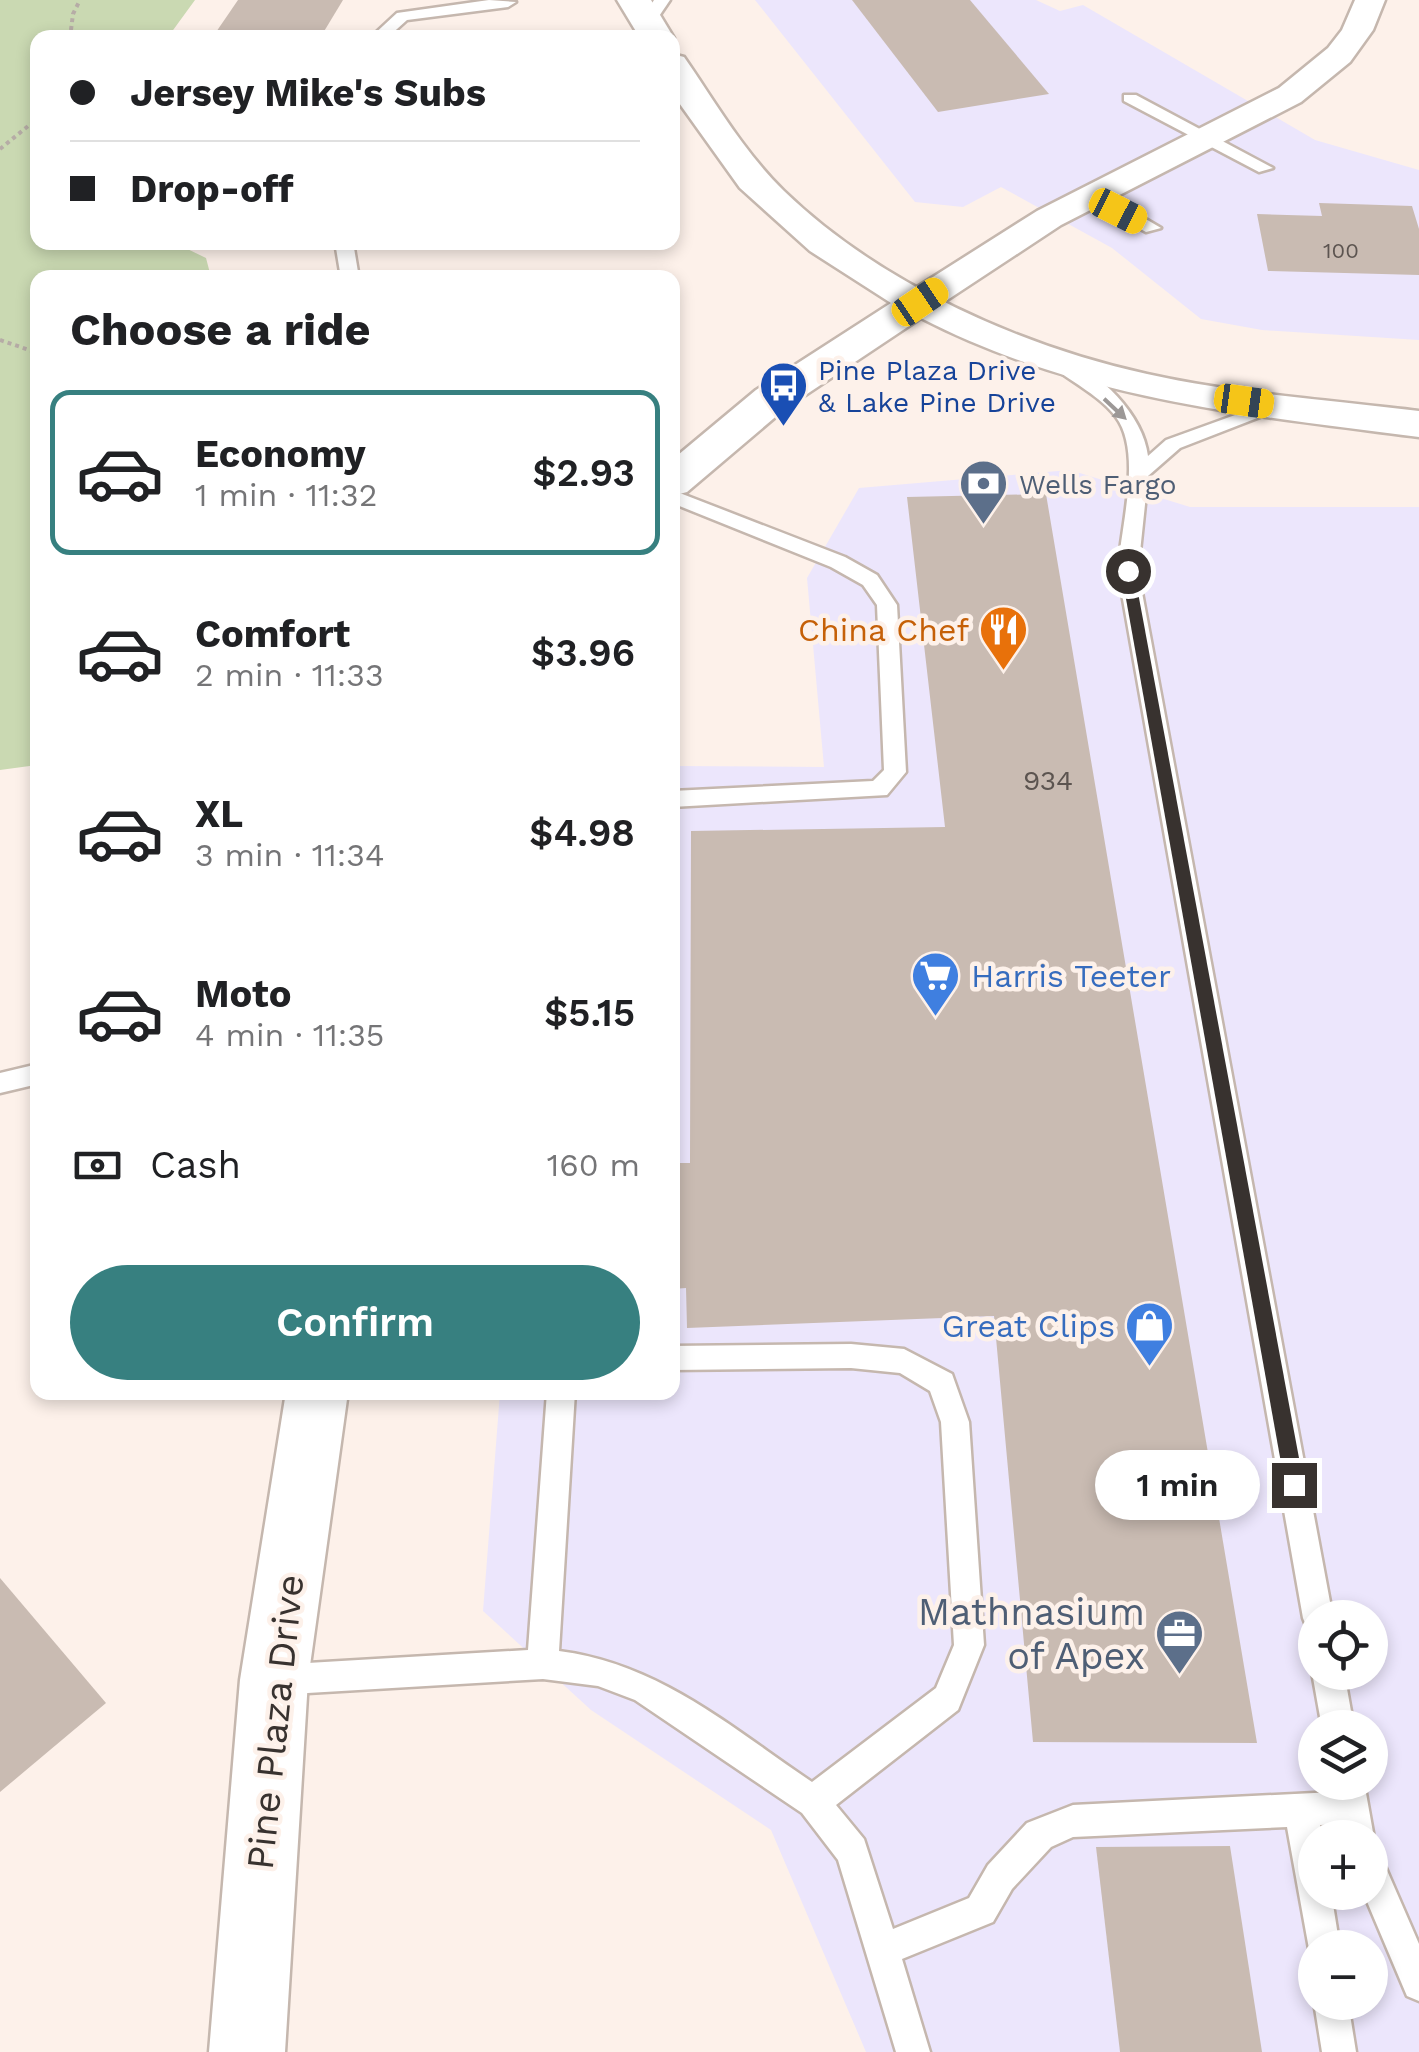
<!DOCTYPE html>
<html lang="en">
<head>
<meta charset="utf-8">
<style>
  :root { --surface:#fff; --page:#f6f6f6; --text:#202124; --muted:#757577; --line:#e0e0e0; --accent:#378080 }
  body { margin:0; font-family:"Work Sans",sans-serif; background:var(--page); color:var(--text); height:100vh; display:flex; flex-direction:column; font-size:38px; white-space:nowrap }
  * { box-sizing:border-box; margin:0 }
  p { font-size:32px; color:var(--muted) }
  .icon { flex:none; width:55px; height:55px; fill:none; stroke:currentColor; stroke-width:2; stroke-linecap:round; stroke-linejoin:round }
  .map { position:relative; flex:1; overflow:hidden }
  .drawer { position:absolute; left:30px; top:270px; width:650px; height:1130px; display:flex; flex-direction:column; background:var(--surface); border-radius:20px; box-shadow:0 5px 15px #0003 }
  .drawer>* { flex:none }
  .top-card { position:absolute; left:30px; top:30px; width:650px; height:220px; border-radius:20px; box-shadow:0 5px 15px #0003; display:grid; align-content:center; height:220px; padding:0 40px; background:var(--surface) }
  .controls { position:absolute; left:1298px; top:1600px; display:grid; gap:20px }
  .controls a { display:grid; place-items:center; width:90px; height:90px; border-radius:50%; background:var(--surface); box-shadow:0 5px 15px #0003; font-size:50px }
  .end { position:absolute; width:45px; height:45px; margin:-22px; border:12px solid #38322f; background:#fff; box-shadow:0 0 0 5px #fff }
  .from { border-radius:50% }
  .bubble { position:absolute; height:70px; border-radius:35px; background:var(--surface); box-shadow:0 5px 15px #0003; font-size:32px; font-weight:600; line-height:70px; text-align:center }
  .car { position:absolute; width:30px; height:60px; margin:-30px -15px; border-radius:12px; box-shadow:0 0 8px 2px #0007; background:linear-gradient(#f5c518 24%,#345 0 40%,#f5c518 0 76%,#345 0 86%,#f5c518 0) }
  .top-card b { display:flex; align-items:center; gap:35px; height:95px; font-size:38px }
  .top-card b+b { border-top:2px solid var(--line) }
  .top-card i { width:25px; height:25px; background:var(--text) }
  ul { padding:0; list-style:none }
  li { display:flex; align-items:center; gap:30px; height:165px; margin:0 20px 15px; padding:0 20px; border:5px solid transparent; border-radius:20px }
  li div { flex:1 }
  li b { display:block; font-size:38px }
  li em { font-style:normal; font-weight:600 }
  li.selected { border-color:var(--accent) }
  li>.icon { width:90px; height:90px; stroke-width:1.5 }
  h2 { padding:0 40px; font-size:45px; line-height:120px }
  .pay { display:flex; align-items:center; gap:25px; height:110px; padding:0 40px; font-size:38px }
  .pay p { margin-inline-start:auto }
  .action { display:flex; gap:20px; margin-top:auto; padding:20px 40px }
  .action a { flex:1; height:115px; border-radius:60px; background:var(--accent); color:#fff; font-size:40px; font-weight:600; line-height:115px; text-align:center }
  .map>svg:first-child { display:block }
  .commercial { fill:#ece6fc; fill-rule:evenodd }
  .green { fill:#cad9b2 }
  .building { fill:#c9bbb2 }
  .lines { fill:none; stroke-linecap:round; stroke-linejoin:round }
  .lane-casing { stroke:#c5b7ae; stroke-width:5 }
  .street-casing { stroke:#c5b7ae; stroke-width:5 }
  .secondary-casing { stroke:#c5b7ae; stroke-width:5 }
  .path { stroke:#b6aca6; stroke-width:4; stroke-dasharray:4 4; stroke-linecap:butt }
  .lane { fill:#fff; fill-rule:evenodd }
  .street { fill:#fff; fill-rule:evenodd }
  .secondary { fill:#fff; fill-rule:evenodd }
  .oneway { fill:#9c9897 }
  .route { fill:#38322f }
  .labels { text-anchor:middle; stroke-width:9; stroke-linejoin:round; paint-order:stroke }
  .far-number-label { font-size:22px; fill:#5c5450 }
  .far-transit-label { font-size:28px; fill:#164399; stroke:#fdf1ea; text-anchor:start }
  .far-service-label { font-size:28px; fill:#4e5e75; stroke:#fdf1ea; text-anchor:start }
  .number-label { font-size:28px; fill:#5c5450 }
  .food-label { font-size:32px; fill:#c56008; stroke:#fdf1ea; text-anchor:end }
  .shop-label { font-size:32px; fill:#366cbe; stroke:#fdf1ea; text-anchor:start }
  .near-service-label { font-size:38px; fill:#4e5e75; stroke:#fdf1ea; text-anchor:end }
  .near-street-label { font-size:38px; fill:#38322f; stroke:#fdf1ea }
</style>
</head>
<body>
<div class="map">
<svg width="1419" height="2052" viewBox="0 0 1419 2052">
  <rect width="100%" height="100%" fill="#fdf1ea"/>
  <g class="commercial">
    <polygon points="755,0 1036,0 1060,11 1083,5 1315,140 1419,170 1419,340 1262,330 1201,319 1112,248 1001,187 963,207 915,202"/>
    <path d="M1070,470l120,37h229v1545h-553l-95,-222 -180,-120 -108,-99 17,-218 172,-1 1,-626 151,1 -17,-189 52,-90zM1315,1618h55v54h-55zM1315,1728h55v54h-55zM1315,1838h55v54h-55zM1315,1948h55v54h-55z"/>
  </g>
  <polygon class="green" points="0,0 195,0 168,37 38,38 38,242 175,243 206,258 211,277 38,278 37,765 0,770"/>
  <g class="building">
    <polygon points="238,0 343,0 320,38 212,38"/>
    <polygon points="852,0 970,0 1049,94 938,112"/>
    <polygon points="1319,203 1412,206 1419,229 1419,275 1268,271 1257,214 1322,216"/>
    <polygon points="1046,494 1257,1743 1033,1742 994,1316 687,1328 686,1288 672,1289 672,1163 690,1163 691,831 945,827 907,497"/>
    <polygon points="0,1578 106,1703 0,1792"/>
    <polygon points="1230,1846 1262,2052 1120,2052 1096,1847"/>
  </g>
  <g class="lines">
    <defs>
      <g id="lane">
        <polygon points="489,0 516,2 508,7 407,20 387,38 370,38 397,13"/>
        <polygon points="654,0 670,0 653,25 643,25 640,22"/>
        <polygon points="1124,95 1136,95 1273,168 1259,172 1124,101"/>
        <polygon points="1086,191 1098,191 1161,228 1146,232 1086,199"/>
        <polygon points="335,242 353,242 359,278 341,278"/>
        <path d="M1061,358c39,13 82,57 87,98l18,-16 105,-38h14l3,4 -108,42 -32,28 -10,95 195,1047h-18v13l-8,-3 -4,-10 -185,-1047c2,-42 25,-118 -2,-154 -15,-20 -42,-34 -62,-49l-2,-4z"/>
        <polygon points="672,490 845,557 877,575 897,605 906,772 887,795 672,807 672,791 873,781 884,770 877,605 863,585 831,567 672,503"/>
        <polygon points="38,1064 38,1084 0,1093 0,1073"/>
        <path d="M851,1344l53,5 48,25 17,48 15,223 -26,65 -122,95 28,34 29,90 76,-31 19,-33 39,-42 46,-18 261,-13 -2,-10h32l10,56 -4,11v-11h-28l-3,-14 -19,1 2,13h-7v54h16l9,56h-25v14l-4,-2 -24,-133 -214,10 -22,10 -39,42 -19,33 -91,37 28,93h-34l-58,-192 -36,-47 -167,-113 -37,-14 -55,-7 -269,16 -11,-4 -5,-11 5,-11 11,-4 254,-15 19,-258h28l-16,259c101,13 171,76 253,131l124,-94 18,-43 -13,-223 -11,-31 -30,-18 -49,-5 -179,2v-24z"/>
        <polygon points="1315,1666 1315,1672 1344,1672 1354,1728 1322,1728 1312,1672"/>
        <polygon points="1370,1854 1382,1859 1419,1944 1419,2001 1407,1996 1363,1892 1370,1892"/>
        <polygon points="1315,1999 1315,2002 1348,2002 1356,2052 1322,2052 1314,2002"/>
      </g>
      <polygon id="street" points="1355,0 1385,0 1373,30 1350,62 1301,102 1061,225 932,310 919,313 906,310 901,302 906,294 1037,211 1279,88 1328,48 1342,30"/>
      <g id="secondary">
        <polygon points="617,0 651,0 674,38 672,40 640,38"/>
        <path d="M672,54l12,3c32,46 59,94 100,134 95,92 236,155 363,183 90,20 181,26 272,37v26c-172,-22 -341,-38 -498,-119l-135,90 -99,84 -15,4v-36l84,-70 135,-87 -81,-52 -70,-63 -68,-95z"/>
        <polygon points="286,1392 348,1392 308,1680 285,2052 209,2052 240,1680"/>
      </g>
    </defs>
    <use href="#lane" class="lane-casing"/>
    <use href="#street" class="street-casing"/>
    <use href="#secondary" class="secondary-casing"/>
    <g class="path">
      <polyline points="70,38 73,14 80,0"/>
      <polyline points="0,149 38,118"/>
      <polyline points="0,340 38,353"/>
    </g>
    <use href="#lane" class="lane"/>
    <use href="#street" class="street"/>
    <use href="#secondary" class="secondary"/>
  </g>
  <defs><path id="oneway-solid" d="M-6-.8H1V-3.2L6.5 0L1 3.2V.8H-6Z" transform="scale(2.5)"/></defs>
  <use class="oneway" href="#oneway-solid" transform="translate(1115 409) rotate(43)"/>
  <polygon class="route" points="1128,567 1134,571 1304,1485 1294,1494 1285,1485 1121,571"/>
  <defs>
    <symbol id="bus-pin" viewBox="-11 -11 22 30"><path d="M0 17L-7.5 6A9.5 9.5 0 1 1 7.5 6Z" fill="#1a4fb4" stroke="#fdf1ea"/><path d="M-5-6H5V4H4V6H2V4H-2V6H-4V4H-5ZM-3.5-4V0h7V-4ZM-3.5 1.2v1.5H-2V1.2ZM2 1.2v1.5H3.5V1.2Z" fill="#fff"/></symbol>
    <symbol id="bank-pin" viewBox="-11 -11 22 30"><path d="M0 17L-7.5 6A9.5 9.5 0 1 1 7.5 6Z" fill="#5c6f8a" stroke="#fdf1ea"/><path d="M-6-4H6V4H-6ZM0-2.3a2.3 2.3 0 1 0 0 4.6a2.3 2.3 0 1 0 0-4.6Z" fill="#fff"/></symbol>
    <symbol id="restaurant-pin" viewBox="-11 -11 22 30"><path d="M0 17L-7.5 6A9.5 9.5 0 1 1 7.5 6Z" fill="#e8710a" stroke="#fdf1ea"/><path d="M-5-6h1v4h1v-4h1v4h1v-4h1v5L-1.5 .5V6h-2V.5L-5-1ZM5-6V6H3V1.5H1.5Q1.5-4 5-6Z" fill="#fff"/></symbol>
    <symbol id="supermarket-pin" viewBox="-11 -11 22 30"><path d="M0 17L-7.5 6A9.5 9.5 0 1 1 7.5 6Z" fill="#3f7fe0" stroke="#fdf1ea"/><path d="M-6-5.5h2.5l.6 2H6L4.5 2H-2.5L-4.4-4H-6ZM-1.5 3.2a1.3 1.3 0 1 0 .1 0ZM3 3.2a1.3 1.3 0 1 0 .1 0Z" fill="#fff"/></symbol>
    <symbol id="shop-pin" viewBox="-11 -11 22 30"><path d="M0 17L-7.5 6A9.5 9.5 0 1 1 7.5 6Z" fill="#3f7fe0" stroke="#fdf1ea"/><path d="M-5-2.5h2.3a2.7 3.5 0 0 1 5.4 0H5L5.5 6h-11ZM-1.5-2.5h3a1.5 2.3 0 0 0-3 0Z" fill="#fff"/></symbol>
    <symbol id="office-pin" viewBox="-11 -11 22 30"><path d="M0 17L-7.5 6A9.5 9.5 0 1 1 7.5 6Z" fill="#5c6f8a" stroke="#fdf1ea"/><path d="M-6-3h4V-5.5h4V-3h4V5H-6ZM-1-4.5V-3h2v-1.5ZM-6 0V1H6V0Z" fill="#fff"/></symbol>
  </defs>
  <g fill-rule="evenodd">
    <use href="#bus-pin" x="756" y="358" width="55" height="75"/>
    <use href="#bank-pin" x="956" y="456" width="55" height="75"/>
    <use href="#restaurant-pin" x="976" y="602" width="55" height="75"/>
    <use href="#supermarket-pin" x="908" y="948" width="55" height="75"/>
    <use href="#shop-pin" x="1122" y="1298" width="55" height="75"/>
    <use href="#office-pin" x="1152" y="1606" width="55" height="75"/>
  </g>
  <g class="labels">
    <g class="far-number-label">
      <text x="1341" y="258">100</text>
    </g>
    <g class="far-transit-label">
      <text x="818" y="380">Pine Plaza Drive<tspan x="818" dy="32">&amp; Lake Pine Drive</tspan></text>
    </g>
    <g class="far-service-label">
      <text x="1019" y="494">Wells Fargo</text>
    </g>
    <g class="number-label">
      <text x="1048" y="790">934</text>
    </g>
    <g class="food-label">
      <text x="969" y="641">China Chef</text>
    </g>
    <g class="shop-label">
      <text x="971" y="987">Harris Teeter</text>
      <text x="1115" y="1337" text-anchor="end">Great Clips</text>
    </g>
    <g class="near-service-label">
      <text x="1145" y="1625">Mathnasium<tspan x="1145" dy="44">of Apex</tspan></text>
    </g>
    <g class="near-street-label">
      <text transform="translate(275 1722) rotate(-84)" y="13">Pine Plaza Drive</text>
    </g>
  </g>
</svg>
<div class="controls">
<a><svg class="icon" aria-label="locate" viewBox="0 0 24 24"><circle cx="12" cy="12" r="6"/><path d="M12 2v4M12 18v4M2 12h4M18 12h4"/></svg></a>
<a><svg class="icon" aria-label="layers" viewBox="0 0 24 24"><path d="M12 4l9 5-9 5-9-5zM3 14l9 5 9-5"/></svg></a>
<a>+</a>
<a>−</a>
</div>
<i class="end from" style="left:1128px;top:571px"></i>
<i class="end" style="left:1294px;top:1485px"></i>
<div class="bubble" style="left:1095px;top:1450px;width:165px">1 min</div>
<i class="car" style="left:1118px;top:211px;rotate:117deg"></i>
<i class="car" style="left:920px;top:302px;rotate:56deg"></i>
<i class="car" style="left:1244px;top:401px;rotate:98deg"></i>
<div class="top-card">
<b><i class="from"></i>Jersey Mike's Subs</b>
<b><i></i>Drop-off</b>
</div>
<section class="drawer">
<h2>Choose a ride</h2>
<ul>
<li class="selected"><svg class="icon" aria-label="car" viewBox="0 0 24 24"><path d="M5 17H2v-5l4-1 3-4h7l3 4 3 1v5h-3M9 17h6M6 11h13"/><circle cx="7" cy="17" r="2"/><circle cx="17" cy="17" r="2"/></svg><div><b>Economy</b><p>1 min · 11:32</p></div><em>$2.93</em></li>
<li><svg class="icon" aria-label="car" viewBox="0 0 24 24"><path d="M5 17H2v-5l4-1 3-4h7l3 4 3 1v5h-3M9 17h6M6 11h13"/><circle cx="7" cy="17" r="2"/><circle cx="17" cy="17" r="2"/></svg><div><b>Comfort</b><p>2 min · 11:33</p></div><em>$3.96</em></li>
<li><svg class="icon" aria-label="car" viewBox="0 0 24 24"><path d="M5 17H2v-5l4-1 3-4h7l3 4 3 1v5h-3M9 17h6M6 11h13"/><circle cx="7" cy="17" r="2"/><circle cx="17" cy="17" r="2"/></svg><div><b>XL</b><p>3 min · 11:34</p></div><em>$4.98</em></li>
<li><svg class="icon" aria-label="car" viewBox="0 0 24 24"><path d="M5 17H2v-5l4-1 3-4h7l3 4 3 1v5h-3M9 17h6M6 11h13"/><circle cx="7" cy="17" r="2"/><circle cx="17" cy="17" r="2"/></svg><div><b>Moto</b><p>4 min · 11:35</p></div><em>$5.15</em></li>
</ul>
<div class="pay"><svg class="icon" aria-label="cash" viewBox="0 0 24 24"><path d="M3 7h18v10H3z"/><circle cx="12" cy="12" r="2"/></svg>Cash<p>160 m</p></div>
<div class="action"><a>Confirm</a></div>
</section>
</div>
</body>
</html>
